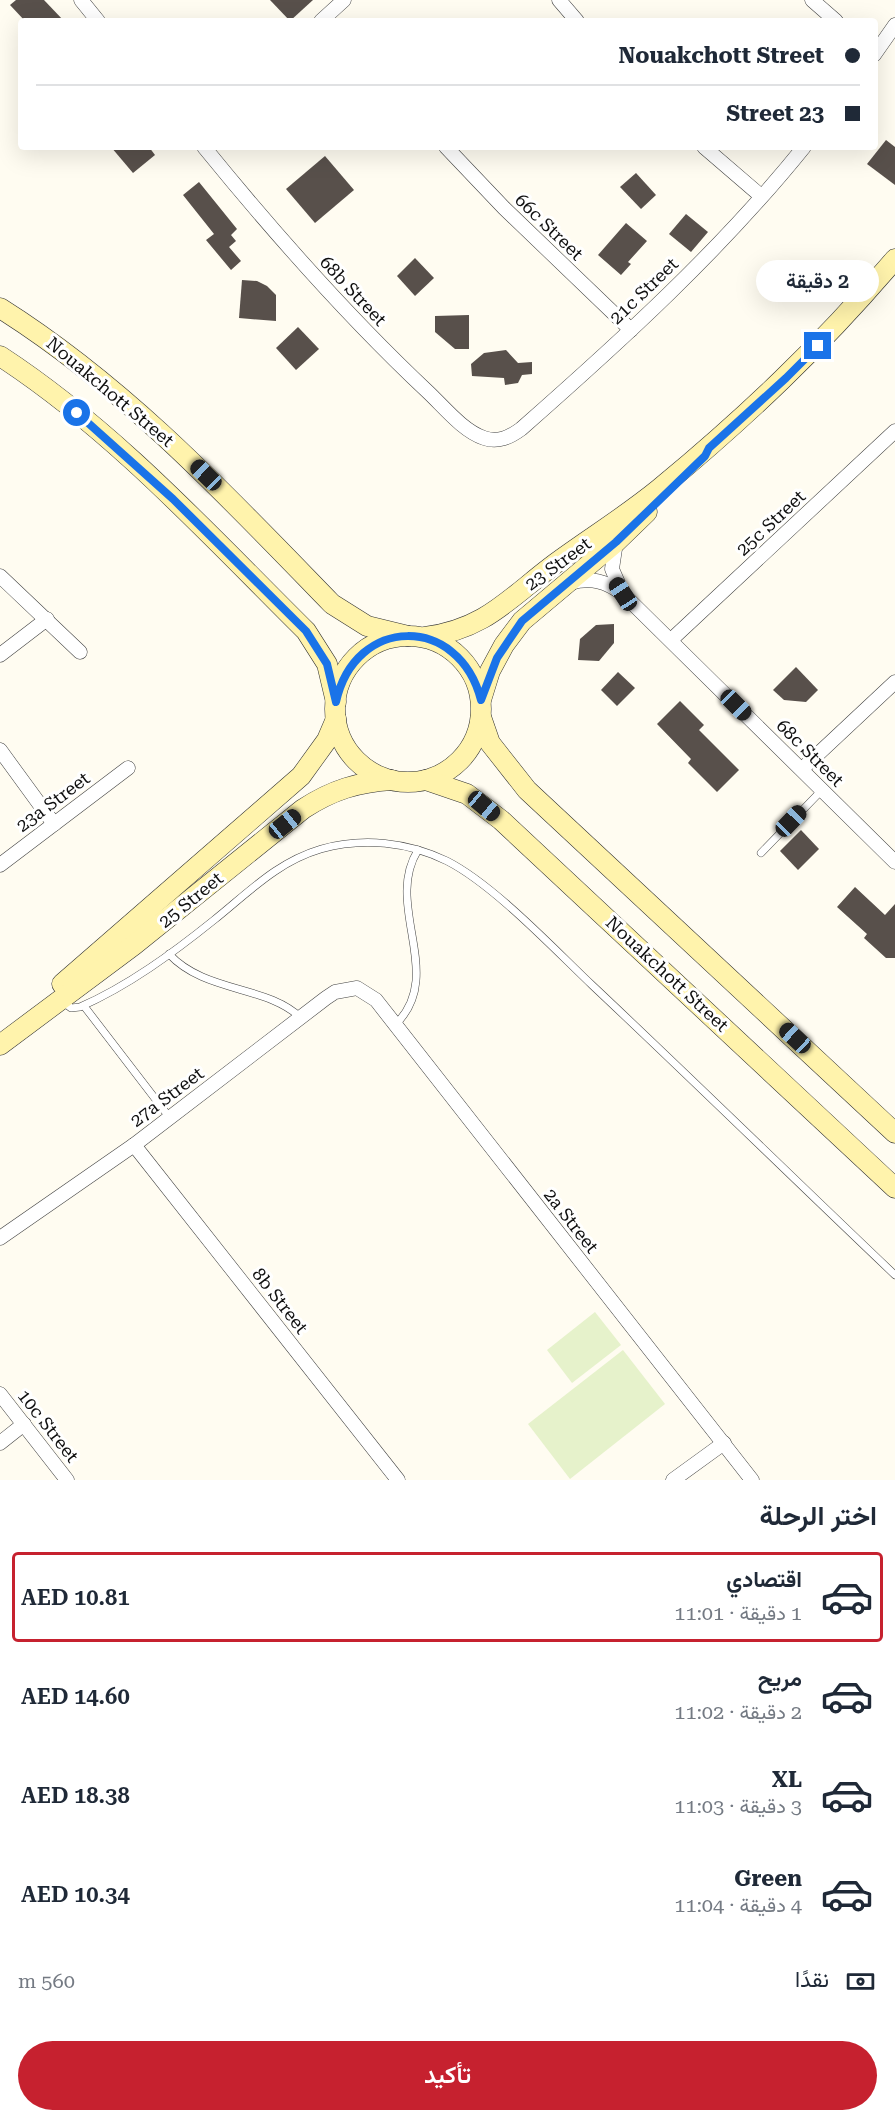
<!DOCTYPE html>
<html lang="ar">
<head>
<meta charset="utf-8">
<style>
  :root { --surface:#fff; --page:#f6f6f7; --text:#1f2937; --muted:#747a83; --line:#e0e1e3; --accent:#c6212f }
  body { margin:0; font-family:"Roboto Serif",Vazirmatn,serif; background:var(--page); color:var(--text); direction:rtl; height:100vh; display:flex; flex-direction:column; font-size:22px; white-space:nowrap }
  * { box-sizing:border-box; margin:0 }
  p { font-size:20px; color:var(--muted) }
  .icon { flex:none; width:33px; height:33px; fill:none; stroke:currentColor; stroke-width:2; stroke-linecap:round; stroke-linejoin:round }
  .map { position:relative; height:1480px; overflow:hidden; direction:ltr }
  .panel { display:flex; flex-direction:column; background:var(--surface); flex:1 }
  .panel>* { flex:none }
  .guide { position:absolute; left:18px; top:18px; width:860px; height:132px; border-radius:6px; box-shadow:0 6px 24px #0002; direction:rtl; display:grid; align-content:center; height:132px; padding:0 18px; background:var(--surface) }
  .end { position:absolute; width:27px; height:27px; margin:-14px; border:8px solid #1a73e8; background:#fff; box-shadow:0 0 0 3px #fff }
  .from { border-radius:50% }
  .bubble { position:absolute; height:42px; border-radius:21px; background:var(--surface); box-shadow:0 6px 24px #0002; font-size:20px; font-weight:600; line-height:42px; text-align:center; direction:rtl }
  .car { position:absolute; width:18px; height:36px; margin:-18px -9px; border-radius:8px; box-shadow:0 0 4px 2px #0007; background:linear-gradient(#222 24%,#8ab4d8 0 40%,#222 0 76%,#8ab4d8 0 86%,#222 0) }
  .guide b { display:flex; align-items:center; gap:21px; height:57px; font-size:22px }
  .guide b+b { border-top:2px solid var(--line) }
  .guide i { width:15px; height:15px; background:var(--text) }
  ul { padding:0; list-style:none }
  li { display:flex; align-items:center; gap:18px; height:90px; margin:0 12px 9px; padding:0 6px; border:3px solid transparent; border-radius:6px }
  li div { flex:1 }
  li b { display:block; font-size:22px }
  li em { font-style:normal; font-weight:600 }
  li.active { border-color:var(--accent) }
  li>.icon { width:54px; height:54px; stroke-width:1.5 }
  h2 { padding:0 18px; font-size:27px; line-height:72px }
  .pay { display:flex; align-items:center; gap:15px; height:66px; padding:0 18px; font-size:22px }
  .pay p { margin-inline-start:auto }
  .primary-button { display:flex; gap:12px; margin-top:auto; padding:12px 18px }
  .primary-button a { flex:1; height:69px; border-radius:36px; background:var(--accent); color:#fff; font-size:24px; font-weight:600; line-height:69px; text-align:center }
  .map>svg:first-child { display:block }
  .pitch { fill:#e6f2cb }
  .building { fill:#58504b }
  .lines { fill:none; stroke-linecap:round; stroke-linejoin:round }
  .lane-casing { stroke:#424242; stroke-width:8 }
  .street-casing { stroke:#424242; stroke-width:15 }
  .secondary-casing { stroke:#313131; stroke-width:21 }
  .lane { stroke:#fff; stroke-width:7 }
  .street { stroke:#fff; stroke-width:14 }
  .secondary { stroke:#fff3ac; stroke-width:20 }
  .route { stroke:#1a73e8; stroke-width:8 }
  .labels { text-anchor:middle; stroke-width:6; stroke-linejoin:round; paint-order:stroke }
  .street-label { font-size:18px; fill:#0f0f0f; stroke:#fff }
</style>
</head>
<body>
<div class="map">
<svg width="895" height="1480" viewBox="0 0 895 1480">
  <rect width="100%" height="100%" fill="#fffcf1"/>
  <g class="pitch">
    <polygon points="595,1312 621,1345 572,1383 547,1350"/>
    <polygon points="623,1350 665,1404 570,1479 528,1424"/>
  </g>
  <g class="building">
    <polygon points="16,0 44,0 64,21 25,21 10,5"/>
    <polygon points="270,0 313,0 290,21"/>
    <polygon points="886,140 895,147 895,185 867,164"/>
    <polygon points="111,147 149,147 155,155 133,173"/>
    <polygon points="325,156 354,190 315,223 286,189"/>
    <polygon points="636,173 656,195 641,209 620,187"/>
    <polygon points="199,182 237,229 231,235 236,241 229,247 241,261 231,270 206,240 214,234 183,195"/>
    <polygon points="686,214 708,232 691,252 669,234"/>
    <polygon points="626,223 647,241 628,262 631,264 621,275 598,255"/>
    <polygon points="415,258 434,278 415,296 397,276"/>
    <polygon points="242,280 257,281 267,286 276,295 276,321 239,318"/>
    <polygon points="469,315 469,349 455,349 435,332 435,316"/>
    <polygon points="298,327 319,349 296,370 276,348"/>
    <polygon points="506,350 518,363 532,362 532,374 522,375 518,383 505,385 504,378 472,376 471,364 484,353"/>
    <polygon points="614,624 614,643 599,661 578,660 580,639 596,625"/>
    <polygon points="796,667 818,690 806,702 784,700 773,690"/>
    <polygon points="618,672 635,688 617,706 601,690"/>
    <polygon points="680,701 704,725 699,730 739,770 717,792 688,763 691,759 657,724"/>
    <polygon points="801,830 819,849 798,870 780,851"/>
    <polygon points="855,887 885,915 895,904 895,958 886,958 864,938 867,934 837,907"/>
  </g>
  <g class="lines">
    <defs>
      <g id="lane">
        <polyline points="761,853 822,790"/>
        <path d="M169,954c36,39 98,31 132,64"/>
        <path d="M63,1002l8,6 9,-1c48,-21 93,-54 134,-87 35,-28 63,-58 107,-71 42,-12 87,-7 126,12 47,24 106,87 145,124 102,96 202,194 303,290"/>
        <polyline points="84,1006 170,1118"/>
        <path d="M395,1025c52,-50 -12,-119 23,-175"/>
      </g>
      <g id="street">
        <polyline points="81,0 98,21"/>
        <polyline points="559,0 577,21"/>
        <polyline points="812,0 836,21"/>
        <polyline points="321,21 344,0"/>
        <polyline points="874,55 895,25"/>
        <path d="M204,147c70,86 143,169 224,245 16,15 35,39 56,46 14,5 26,-1 37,-9 100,-88 200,-179 283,-282"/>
        <polyline points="446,147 504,208 631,330"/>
        <polyline points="704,147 761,196"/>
        <polyline points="616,542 612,569 622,592"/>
        <polyline points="0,576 80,652"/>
        <path d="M570,583c21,-6 36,-2 53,11l272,268"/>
        <polyline points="671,640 895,431"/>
        <polyline points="0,655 47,619"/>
        <polyline points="0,750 54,824"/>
        <polyline points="802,769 895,682"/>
        <polyline points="0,865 128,768"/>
        <polyline points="134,1145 398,1480"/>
        <polyline points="0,1238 134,1145 326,998 335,992 357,988 376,1000 752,1480"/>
        <polyline points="0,1394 67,1480"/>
        <polyline points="0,1443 24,1424"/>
        <polyline points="673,1480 724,1443"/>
      </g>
      <g id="secondary">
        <path d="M0,308c127,80 228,189 332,296l35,22 41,10"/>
        <path d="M0,356c115,75 209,179 306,275l21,33 9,38"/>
        <circle cx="408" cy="709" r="73"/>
        <path d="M425,637c61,-8 84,-39 131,-74 34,-25 70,-47 103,-74 87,-72 162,-143 236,-230"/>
        <polyline points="481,700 490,671 504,645 522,621 616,542 647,512"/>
        <polyline points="481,717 490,743 527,790 895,1133"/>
        <polyline points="426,780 467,794 501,820 895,1188"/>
        <polyline points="62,984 301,776 327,740 336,719"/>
        <path d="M0,1045l134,-100 169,-136c29,-19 55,-27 89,-29"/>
      </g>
    </defs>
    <use href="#lane" class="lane-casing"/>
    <use href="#street" class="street-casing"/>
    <use href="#secondary" class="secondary-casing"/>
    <use href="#lane" class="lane"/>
    <use href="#street" class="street"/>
    <use href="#secondary" class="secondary"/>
  </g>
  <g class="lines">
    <path class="route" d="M77,413l96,86 133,132 21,33 9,38c19,-87 123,-88 145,-2l16,-42 25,-37 94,-79 89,-86 4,-8 77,-70 32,-32"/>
  </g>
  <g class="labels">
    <g class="street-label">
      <text transform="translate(549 227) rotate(44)" y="6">66c Street</text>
      <text transform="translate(353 291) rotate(47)" y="6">68b Street</text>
      <text transform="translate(644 291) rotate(-44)" y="6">21c Street</text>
      <text transform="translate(110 392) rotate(40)" y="6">Nouakchott Street</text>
      <text transform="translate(771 523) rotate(-43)" y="6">25c Street</text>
      <text transform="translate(558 564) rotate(-36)" y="6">23 Street</text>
      <text transform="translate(810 753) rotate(45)" y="6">68c Street</text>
      <text transform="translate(53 802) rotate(-37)" y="6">23a Street</text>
      <text transform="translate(191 900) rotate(-39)" y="6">25 Street</text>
      <text transform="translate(667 974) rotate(43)" y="6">Nouakchott Street</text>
      <text transform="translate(167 1097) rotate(-37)" y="6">27a Street</text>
      <text transform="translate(571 1221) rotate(52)" y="6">2a Street</text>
      <text transform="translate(280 1301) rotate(52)" y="6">8b Street</text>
      <text transform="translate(48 1426) rotate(52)" y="6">10c Street</text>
    </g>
  </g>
</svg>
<i class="end from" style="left:77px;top:413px"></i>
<i class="end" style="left:818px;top:346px"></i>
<div class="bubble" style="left:756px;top:260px;width:123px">2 دقيقة</div>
<i class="car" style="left:206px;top:475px;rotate:314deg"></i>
<i class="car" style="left:623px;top:594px;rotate:327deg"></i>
<i class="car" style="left:736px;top:705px;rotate:135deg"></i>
<i class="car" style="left:484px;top:806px;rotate:130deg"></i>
<i class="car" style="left:791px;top:821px;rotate:44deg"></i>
<i class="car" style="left:285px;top:824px;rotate:51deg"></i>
<i class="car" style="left:795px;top:1038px;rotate:313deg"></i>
<div class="guide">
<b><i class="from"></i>Nouakchott Street</b>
<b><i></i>23 Street</b>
</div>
</div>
<section class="panel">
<h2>اختر الرحلة</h2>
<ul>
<li class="active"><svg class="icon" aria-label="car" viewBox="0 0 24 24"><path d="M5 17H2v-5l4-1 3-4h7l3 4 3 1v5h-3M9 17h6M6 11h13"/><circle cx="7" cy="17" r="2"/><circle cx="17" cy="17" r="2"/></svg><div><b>اقتصادي</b><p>1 دقيقة · 11:01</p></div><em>AED 10.81</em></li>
<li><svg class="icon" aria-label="car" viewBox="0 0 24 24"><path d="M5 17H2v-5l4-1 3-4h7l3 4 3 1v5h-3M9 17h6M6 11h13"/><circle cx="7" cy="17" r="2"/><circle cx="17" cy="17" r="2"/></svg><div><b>مريح</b><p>2 دقيقة · 11:02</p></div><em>AED 14.60</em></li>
<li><svg class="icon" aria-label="car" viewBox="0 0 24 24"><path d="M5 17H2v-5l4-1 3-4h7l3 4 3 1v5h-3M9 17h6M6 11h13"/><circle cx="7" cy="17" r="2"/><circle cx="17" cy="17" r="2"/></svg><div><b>XL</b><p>3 دقيقة · 11:03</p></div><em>AED 18.38</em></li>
<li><svg class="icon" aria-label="car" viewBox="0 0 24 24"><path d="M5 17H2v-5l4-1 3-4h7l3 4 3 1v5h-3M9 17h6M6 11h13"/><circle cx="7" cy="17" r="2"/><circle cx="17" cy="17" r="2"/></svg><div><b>Green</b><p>4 دقيقة · 11:04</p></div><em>AED 10.34</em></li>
</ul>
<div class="pay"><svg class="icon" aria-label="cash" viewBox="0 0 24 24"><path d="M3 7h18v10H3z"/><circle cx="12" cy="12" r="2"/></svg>نقدًا<p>560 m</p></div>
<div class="primary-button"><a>تأكيد</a></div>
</section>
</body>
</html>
